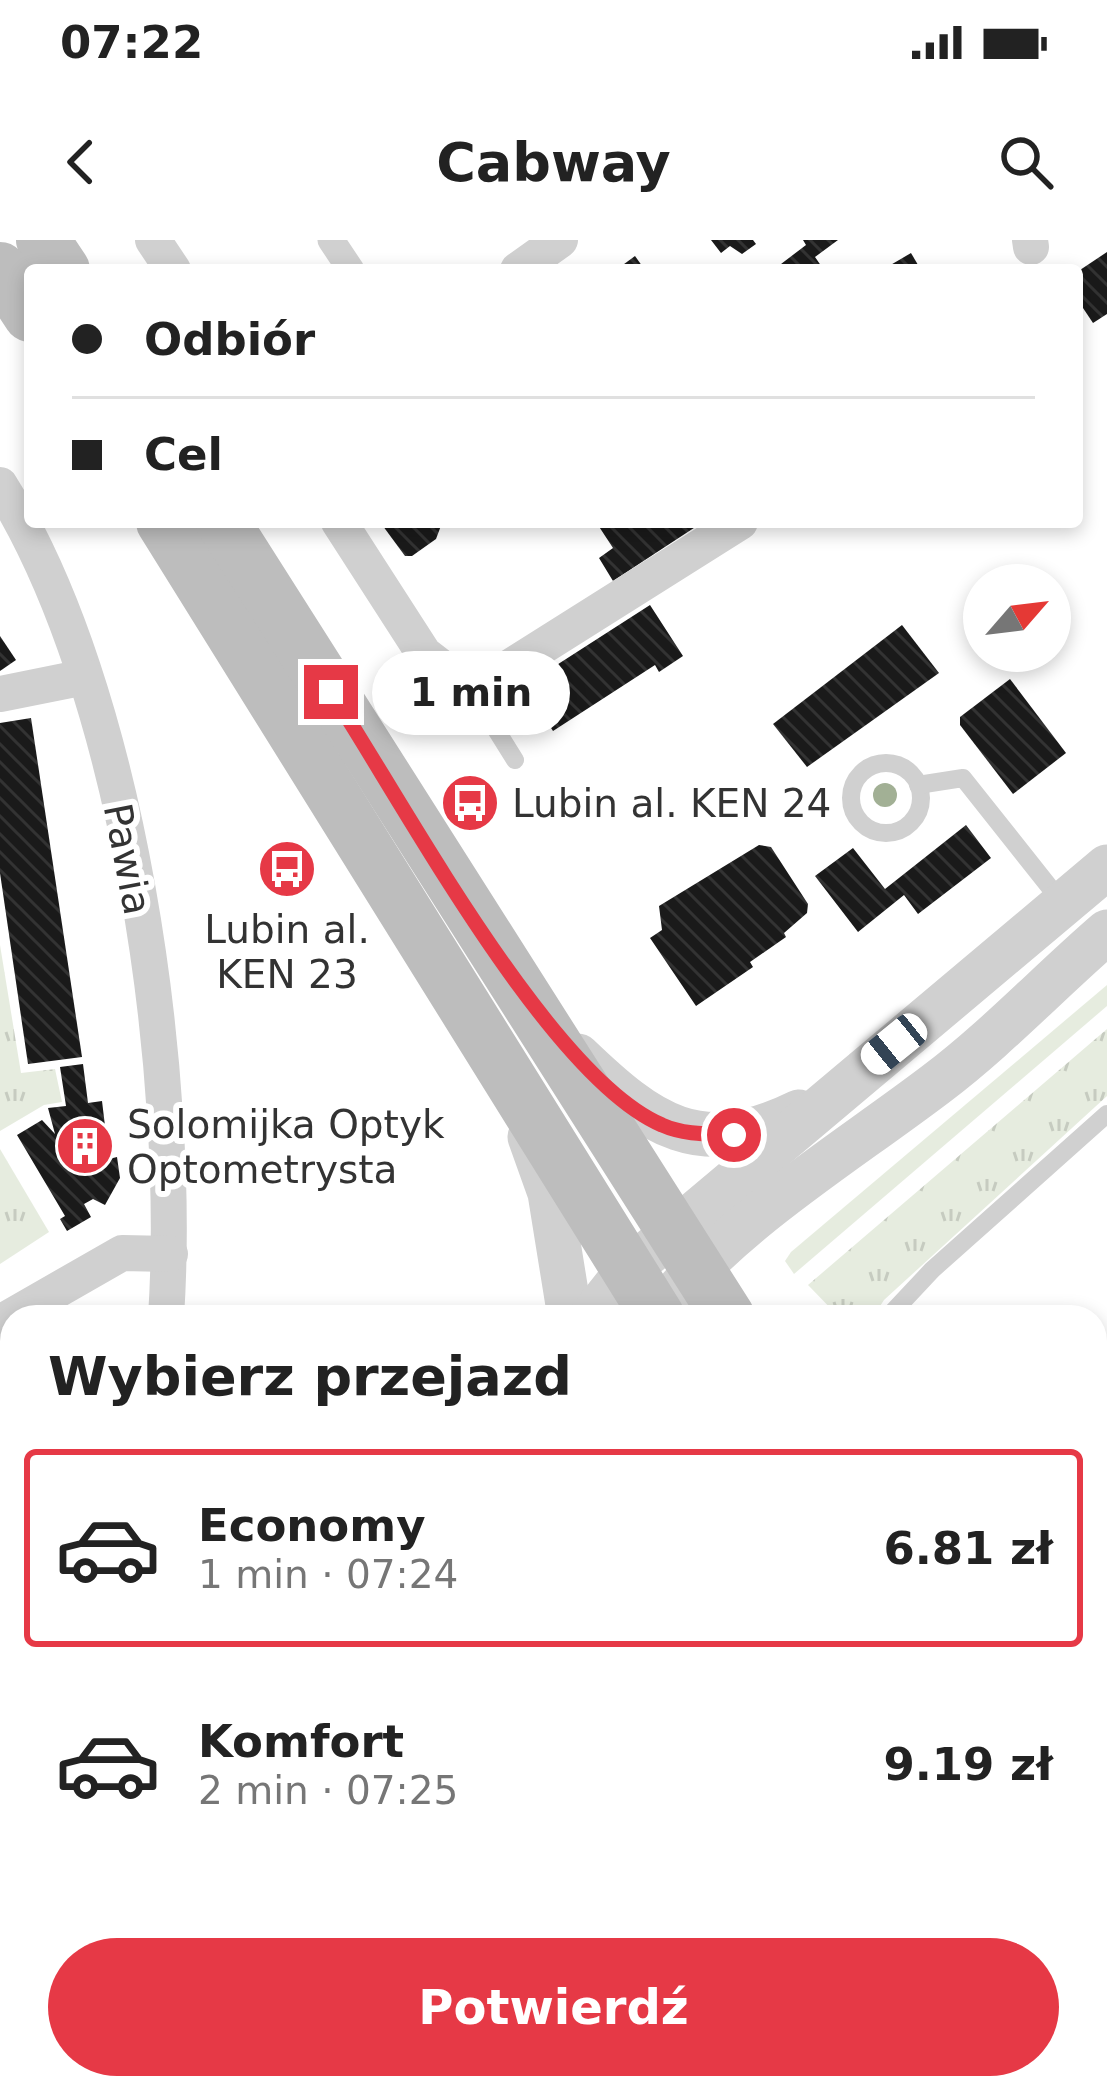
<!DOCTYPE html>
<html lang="pl">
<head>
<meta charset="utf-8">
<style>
  :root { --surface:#fff; --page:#f2f2f2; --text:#222; --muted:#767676; --line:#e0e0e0; --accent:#e63946 }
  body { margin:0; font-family:"DejaVu Sans",sans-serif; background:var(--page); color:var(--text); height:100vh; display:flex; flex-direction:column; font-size:45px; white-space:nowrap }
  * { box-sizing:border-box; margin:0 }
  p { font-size:39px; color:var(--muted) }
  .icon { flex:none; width:66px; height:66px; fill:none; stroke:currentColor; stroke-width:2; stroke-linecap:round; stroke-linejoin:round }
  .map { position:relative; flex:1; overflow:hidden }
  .side { position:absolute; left:0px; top:1065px; width:1107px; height:795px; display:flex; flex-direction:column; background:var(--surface); border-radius:36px 36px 0 0; box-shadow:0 6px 18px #0003 }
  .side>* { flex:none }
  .hud { position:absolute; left:24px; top:24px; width:1059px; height:264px; border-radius:12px; box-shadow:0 6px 18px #0003; display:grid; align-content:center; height:264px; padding:0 48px; background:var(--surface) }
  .needle { width:78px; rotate:62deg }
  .fabs { position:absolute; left:963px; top:324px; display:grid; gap:24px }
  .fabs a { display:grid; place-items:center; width:108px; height:108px; border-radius:50%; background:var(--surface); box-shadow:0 6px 18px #0003; font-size:60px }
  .end { position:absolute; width:54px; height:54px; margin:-27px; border:15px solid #e63946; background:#fff; box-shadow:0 0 0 6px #fff }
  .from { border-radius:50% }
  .bubble { position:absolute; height:84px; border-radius:42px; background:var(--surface); box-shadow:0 6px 18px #0003; font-size:39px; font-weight:700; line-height:84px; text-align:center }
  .car { position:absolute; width:36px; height:72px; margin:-36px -18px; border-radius:15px; box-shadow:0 0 9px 3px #0007; background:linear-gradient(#fff 24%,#345 0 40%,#fff 0 76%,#345 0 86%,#fff 0) }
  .hud b { display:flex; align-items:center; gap:42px; height:114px; font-size:45px }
  .hud b+b { border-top:3px solid var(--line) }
  .hud i { width:30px; height:30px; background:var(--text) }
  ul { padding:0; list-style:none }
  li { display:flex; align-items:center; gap:36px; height:198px; margin:0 24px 18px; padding:0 24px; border:6px solid transparent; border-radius:12px }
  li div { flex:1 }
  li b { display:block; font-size:45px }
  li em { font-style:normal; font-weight:700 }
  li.selected { border-color:var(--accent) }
  li>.icon { width:108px; height:108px; stroke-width:1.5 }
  h2 { padding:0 48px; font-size:54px; line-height:144px }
  .action { display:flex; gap:24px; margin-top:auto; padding:24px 48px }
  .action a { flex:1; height:138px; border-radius:72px; background:var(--accent); color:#fff; font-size:48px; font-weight:700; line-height:138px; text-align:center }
  .status { display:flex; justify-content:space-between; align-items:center; height:84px; padding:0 60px; background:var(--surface); direction:ltr }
  .status svg { height:33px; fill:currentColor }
  header { display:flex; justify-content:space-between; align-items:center; height:156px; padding:0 48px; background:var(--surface); font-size:54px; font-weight:700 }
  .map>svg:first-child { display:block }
  .grass { fill:url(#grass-tufts) }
  .building { fill:url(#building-back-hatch) }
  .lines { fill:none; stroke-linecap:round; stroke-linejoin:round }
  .service { stroke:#d0d0d0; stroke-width:18 }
  .pedestrian { stroke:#d0d0d0; stroke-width:27 }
  .minor { stroke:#d0d0d0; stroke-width:36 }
  .tertiary { stroke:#d0d0d0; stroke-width:45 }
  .secondary { stroke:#bdbdbd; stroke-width:54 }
  .tree { fill:#a2b095 }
  .route { stroke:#e63946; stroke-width:15 }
  .labels { text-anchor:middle; stroke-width:12; stroke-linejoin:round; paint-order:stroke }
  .poi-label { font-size:39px; fill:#333; stroke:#fff; text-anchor:start }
  .street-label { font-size:39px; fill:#333; stroke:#fff }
</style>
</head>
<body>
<div class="status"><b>07:22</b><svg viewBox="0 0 49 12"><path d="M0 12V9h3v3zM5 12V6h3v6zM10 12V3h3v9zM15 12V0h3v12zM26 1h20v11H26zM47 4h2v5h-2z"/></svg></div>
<header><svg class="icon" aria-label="back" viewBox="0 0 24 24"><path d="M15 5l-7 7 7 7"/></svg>Cabway<svg class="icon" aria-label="search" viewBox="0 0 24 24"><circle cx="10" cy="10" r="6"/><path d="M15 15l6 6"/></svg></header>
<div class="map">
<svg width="1107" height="1858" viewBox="0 0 1107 1858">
  <defs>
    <pattern id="grass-tufts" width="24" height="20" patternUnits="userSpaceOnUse" patternTransform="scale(3)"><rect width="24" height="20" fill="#e6ecdf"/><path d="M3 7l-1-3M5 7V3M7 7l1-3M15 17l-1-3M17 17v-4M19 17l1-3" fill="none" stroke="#c6cbc0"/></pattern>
    <pattern id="building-back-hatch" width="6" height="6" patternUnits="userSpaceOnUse" patternTransform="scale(3)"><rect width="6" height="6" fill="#1a1a1a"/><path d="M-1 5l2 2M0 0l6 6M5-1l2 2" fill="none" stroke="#333"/></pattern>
  </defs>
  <rect width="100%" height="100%" fill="#fff"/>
  <g class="grass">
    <polygon points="0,705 21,833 55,829 62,862 44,865 0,891"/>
    <polygon points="1107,745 1107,766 794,1034 785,1021 791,1012"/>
    <polygon points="1107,789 1107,856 884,1060 873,1077 839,1077 808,1045"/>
    <polygon points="0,909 49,992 0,1024"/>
  </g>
  <g class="building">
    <polygon points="711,0 753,0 756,4 742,14 730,6 721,13"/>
    <polygon points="803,0 838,0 815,17 824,30 785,30 781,24 806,5"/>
    <polygon points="1107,12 1107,74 1093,83 1077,59 1077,32"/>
    <polygon points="911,13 921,30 882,30"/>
    <polygon points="635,16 645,30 616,30"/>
    <polygon points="380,282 428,282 442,283 436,299 412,316 405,316"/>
    <polygon points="596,282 703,282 613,341 599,318 613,308"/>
    <polygon points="650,365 683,416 659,432 655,425 553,491 524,446"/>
    <polygon points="902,385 939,433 807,527 773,484"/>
    <polygon points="0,396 16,420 0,431"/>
    <polygon points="1010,439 1066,513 1013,554 960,485 960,477"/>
    <polygon points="31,478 82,817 28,824 0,633 0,483"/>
    <polygon points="966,585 991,618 918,674 904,655 858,692 815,636 853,608 885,649"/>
    <polygon points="759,605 771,607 808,664 807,673 784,693 786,697 750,722 753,727 696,766 650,698 662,690 659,666"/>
    <polygon points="83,824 88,863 102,861 109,919 117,917 120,938 105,965 93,959 84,964 91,977 67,991 60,979 65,976 17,895 42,880 55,894 48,868 66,866 60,827"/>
    <polygon points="12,1180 12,1246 0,1253 0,1188"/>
    <polygon points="1107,1253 1107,1477 1095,1458 1095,1261"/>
    <polygon points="12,1310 12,1337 0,1332 0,1318"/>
    <polygon points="0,1341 12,1346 0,1381"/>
    <polygon points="445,1848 511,1848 507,1858 441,1858"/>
    <polygon points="867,1848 1079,1848 1085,1858 851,1858"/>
  </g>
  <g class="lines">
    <g class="service">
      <polyline points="472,451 515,520"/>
      <circle cx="886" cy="558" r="35"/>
      <polyline points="918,545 963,538 1063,664"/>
      <polyline points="888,1077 932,1030 1107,874"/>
      <polyline points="1095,1196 1107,1189"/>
      <polyline points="0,1693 12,1697"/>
      <polyline points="543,1858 547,1848"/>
      <polyline points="618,1858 622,1848"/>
    </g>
    <polyline class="pedestrian" points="331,0 351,30"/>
    <g class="minor">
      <polyline points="153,0 173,30"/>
      <polyline points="1030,0 1031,7"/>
      <polyline points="518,30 560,0"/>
      <path d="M0,245c129,204 182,592 166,832"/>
      <polyline points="339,282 424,414 472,451 740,282"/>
      <polyline points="0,454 85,437"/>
      <polyline points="0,1083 122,1013 170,1014"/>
      <polyline points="0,1580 12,1551"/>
      <polyline points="0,1816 12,1821"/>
      <polyline points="80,1848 105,1858"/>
    </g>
    <g class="tertiary">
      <path d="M578,816c72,69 121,105 221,56"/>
      <polyline points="530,897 550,953 570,1077"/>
      <polyline points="591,1077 628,1030 1107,627"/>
      <path d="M655,1077c78,-97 182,-158 281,-233 61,-46 113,-102 171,-152"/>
      <polyline points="273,1858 277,1848"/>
      <polyline points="338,1858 341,1848"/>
    </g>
    <g class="secondary">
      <polyline points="43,0 63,30"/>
      <polyline points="0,29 30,75"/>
      <polyline points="163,282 658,1077"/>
      <polyline points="223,282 728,1077"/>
      <polyline points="1095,1668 1107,1686"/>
    </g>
  </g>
  <circle class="tree" cx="885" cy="555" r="12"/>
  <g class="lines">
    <path class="route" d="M331,452c71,108 218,385 331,433 22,10 48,9 72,10"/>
  </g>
  <defs>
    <symbol id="bus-disc" viewBox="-11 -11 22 22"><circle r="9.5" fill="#e63946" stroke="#fff"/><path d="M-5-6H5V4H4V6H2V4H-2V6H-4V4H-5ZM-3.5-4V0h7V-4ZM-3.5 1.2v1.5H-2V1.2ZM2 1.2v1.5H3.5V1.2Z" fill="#fff"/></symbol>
    <symbol id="building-disc" viewBox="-11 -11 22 22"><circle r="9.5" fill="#e63946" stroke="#fff"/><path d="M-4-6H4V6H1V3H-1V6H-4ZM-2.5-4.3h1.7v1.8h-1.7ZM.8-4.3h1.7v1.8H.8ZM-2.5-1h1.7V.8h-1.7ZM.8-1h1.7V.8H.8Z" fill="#fff"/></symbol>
  </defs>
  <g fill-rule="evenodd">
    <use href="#bus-disc" x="437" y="530" width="66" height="66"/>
    <use href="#bus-disc" x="254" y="596" width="66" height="66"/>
    <use href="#building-disc" x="52" y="873" width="66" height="66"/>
  </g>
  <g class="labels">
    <g class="poi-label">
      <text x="512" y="577">Lubin al. KEN 24</text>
      <text x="287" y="703" text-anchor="middle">Lubin al.<tspan x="287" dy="45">KEN 23</tspan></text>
      <text x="127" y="898">Solomijka Optyk<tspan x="127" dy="45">Optometrysta</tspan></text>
    </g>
    <g class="street-label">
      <text transform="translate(128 619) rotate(79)" y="14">Pawia</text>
    </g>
  </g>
</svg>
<div class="fabs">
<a><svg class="needle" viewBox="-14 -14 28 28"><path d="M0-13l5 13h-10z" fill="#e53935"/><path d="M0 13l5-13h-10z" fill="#767676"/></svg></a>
</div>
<i class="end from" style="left:734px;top:895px"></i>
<i class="end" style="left:331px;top:452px"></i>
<div class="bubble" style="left:372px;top:411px;width:198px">1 min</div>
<i class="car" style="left:894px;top:804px;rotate:231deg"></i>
<div class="hud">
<b><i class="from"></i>Odbiór</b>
<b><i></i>Cel</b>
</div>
<section class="side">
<h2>Wybierz przejazd</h2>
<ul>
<li class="selected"><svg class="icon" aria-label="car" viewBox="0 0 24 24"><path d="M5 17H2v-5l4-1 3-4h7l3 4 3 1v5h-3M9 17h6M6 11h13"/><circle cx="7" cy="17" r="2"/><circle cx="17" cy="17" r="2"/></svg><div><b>Economy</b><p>1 min · 07:24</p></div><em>6.81 zł</em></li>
<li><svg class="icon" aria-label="car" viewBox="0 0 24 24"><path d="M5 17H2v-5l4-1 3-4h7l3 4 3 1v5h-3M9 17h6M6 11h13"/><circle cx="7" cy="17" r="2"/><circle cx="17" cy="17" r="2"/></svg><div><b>Komfort</b><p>2 min · 07:25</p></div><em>9.19 zł</em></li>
</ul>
<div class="action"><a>Potwierdź</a></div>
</section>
</div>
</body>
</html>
